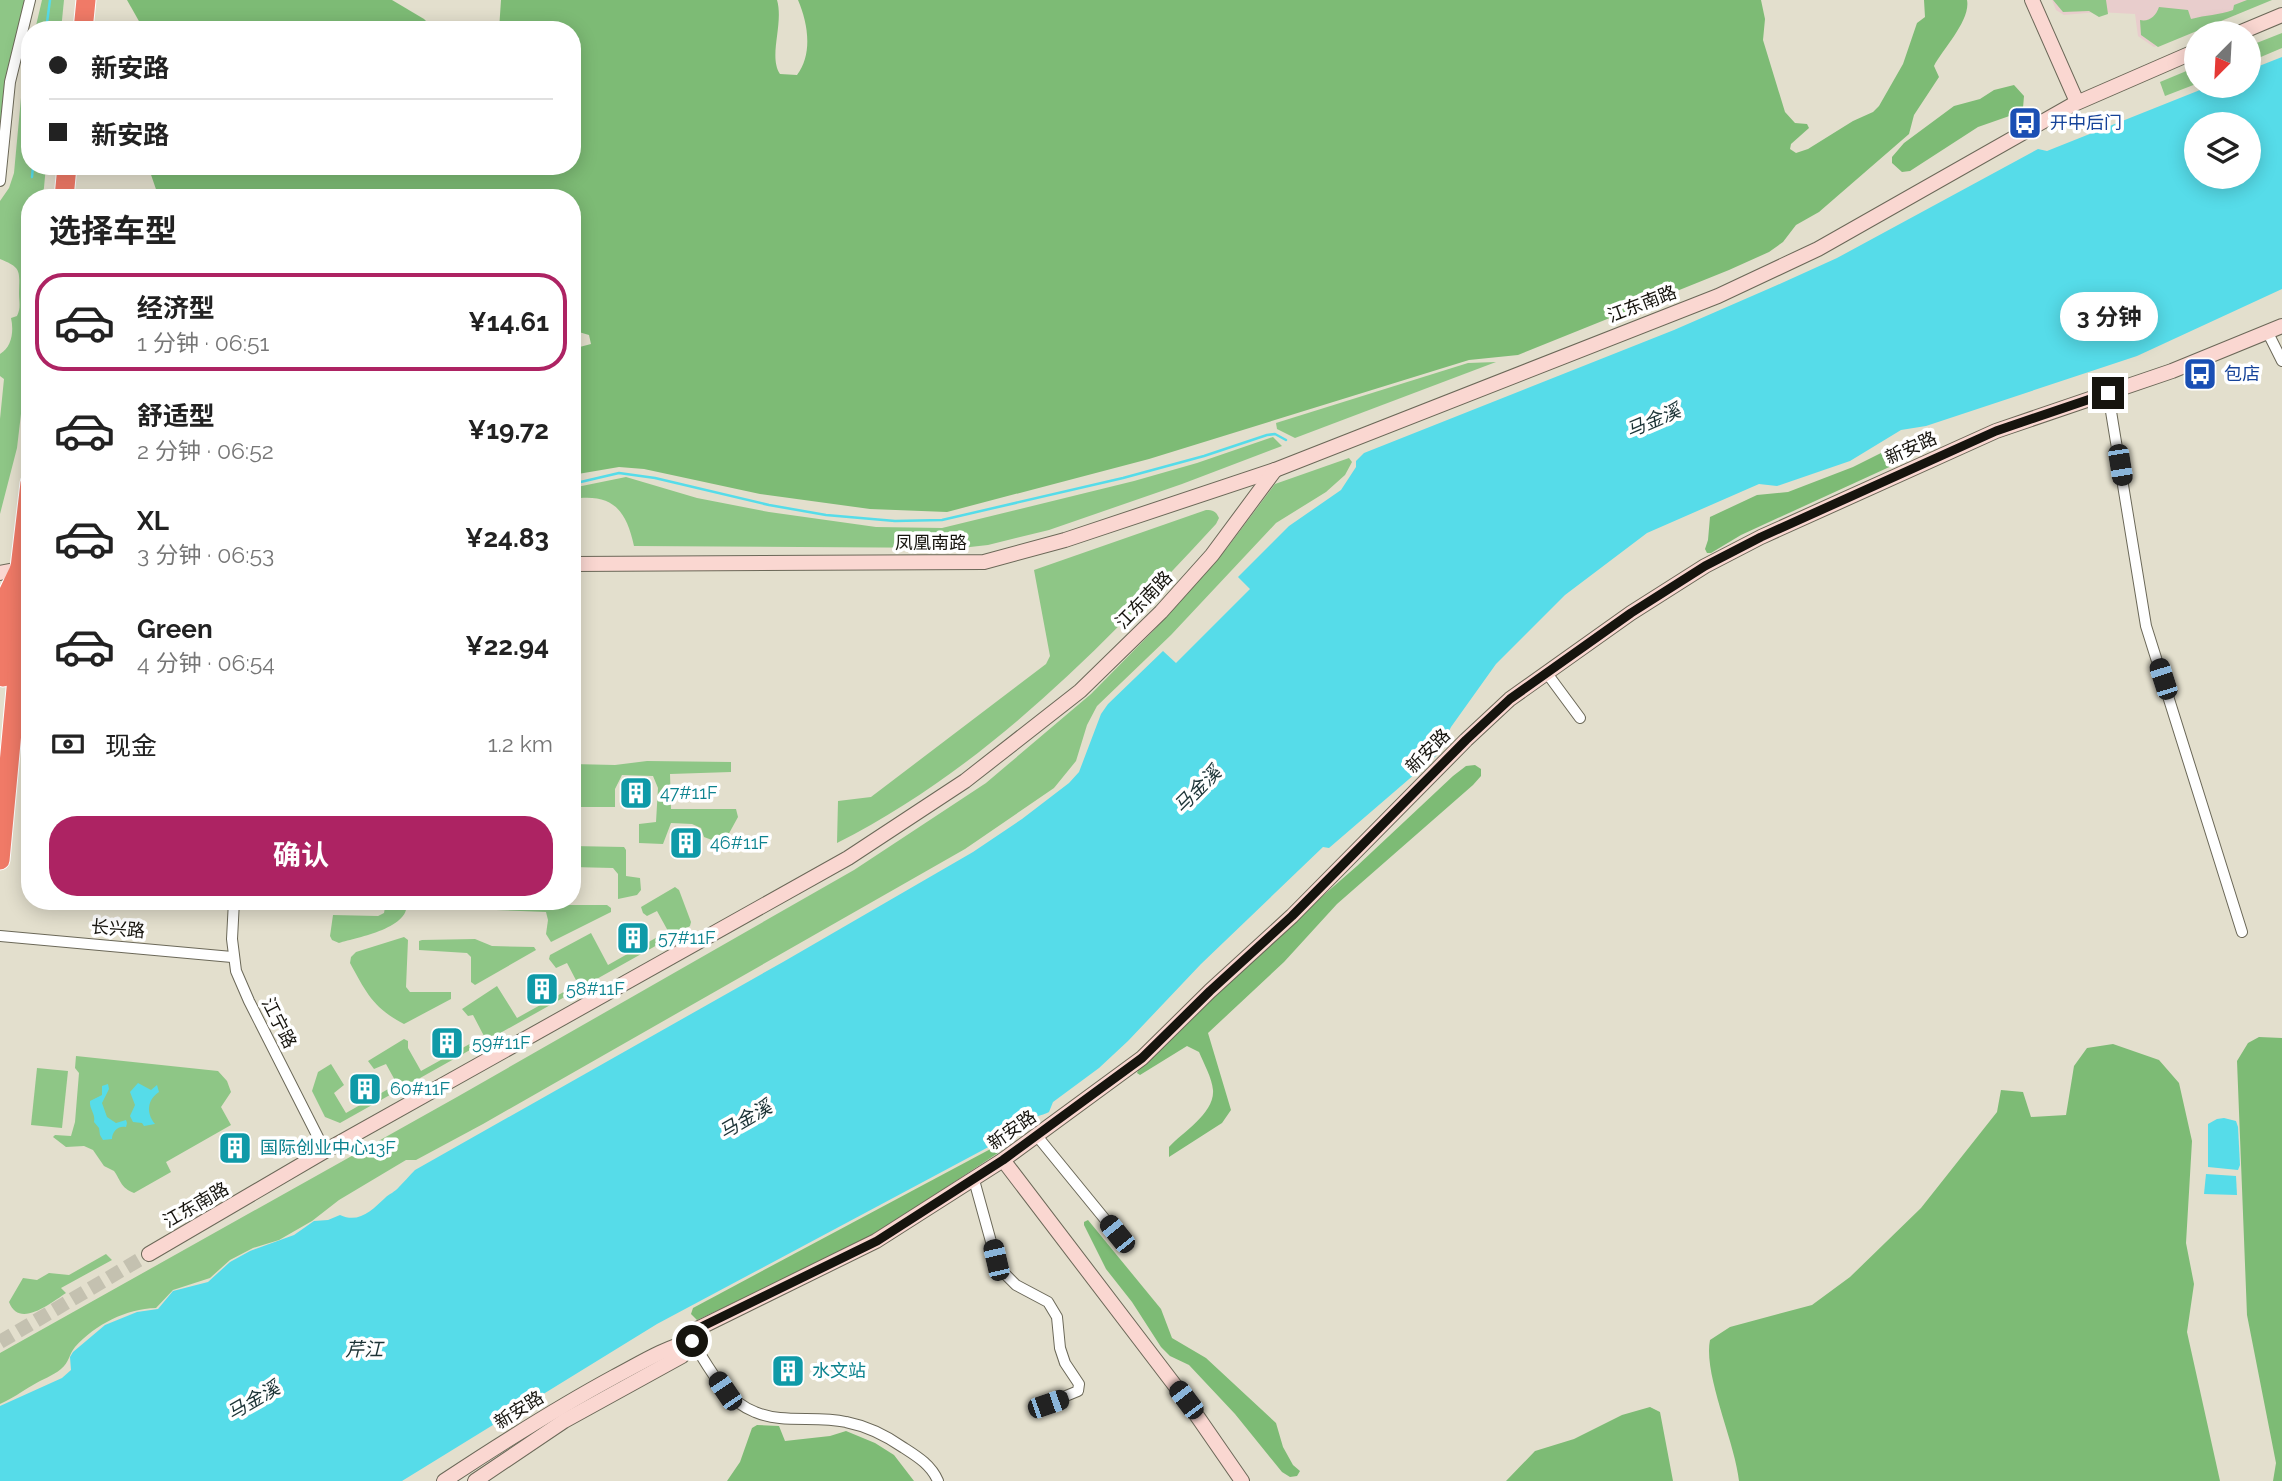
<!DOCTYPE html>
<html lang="zh">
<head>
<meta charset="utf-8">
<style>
  :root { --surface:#fff; --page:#f2f2f2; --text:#222; --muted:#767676; --line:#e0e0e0; --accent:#ad2363 }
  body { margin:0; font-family:Raleway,"Noto Sans SC",sans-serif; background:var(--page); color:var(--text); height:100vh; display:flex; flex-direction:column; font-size:26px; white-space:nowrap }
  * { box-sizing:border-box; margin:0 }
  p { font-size:23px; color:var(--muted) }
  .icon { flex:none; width:38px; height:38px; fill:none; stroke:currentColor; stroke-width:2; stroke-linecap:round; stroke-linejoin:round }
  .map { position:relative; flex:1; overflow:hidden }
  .details { position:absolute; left:21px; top:189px; width:560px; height:721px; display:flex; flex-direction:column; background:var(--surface); border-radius:28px; box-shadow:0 4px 18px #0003 }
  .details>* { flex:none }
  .guide { position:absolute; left:21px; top:21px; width:560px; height:154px; border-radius:28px; box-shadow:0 4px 18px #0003; display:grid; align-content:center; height:154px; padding:0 28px; background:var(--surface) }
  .needle { width:46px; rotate:204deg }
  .controls { position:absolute; left:2184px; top:21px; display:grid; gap:14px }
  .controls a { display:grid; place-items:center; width:77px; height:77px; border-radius:50%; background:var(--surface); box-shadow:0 4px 18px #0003; font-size:35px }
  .end { position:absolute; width:32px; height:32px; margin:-16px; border:9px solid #16140e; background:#fff; box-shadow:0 0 0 4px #fff }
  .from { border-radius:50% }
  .bubble { position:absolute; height:49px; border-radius:24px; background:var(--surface); box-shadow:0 4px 18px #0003; font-size:23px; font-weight:700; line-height:49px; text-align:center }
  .car { position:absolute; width:21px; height:42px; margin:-21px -10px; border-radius:9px; box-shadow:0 0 5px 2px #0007; background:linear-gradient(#222 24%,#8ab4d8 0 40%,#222 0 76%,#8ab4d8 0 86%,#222 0) }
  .guide b { display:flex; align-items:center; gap:24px; height:66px; font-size:26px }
  .guide b+b { border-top:2px solid var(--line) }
  .guide i { width:18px; height:18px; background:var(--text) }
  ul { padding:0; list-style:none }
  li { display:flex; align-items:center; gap:21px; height:98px; margin:0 14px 10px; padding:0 14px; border:4px solid transparent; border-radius:28px }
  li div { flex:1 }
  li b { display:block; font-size:26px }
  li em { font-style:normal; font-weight:700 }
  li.active { border-color:var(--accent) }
  li>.icon { width:63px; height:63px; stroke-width:1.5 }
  h2 { padding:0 28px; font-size:32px; line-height:84px }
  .pay { display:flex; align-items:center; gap:18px; height:77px; padding:0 28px; font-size:26px }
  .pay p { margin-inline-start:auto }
  .button { display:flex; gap:14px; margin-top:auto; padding:14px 28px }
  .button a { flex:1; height:80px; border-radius:28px; background:var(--accent); color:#fff; font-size:28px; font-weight:700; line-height:80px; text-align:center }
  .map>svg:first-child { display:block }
  .education { fill:#e8cdcc }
  .green { fill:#8ec686 }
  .forest { fill:#7dbb75 }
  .water { fill:#56dce9; fill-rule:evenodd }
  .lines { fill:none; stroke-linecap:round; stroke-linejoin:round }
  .stream { stroke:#56dce9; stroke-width:2.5 }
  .secondary-tunnel { stroke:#c4c1b0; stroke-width:14; stroke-dasharray:14 7; stroke-linecap:butt }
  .street-casing { stroke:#6b6858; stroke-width:12 }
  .secondary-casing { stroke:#6b6858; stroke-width:16 }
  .highway-casing { stroke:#fff; stroke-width:21 }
  .street { stroke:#fff; stroke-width:10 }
  .secondary { stroke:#fad7d1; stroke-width:14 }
  .highway { stroke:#f07a67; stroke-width:19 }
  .route { stroke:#16140e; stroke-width:9 }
  .labels { text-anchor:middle; stroke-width:7; stroke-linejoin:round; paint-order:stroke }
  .transit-label { font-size:18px; fill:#164399; stroke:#fff; text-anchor:start }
  .street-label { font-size:18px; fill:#16140e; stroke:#fff }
  .culture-label { font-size:18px; fill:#0d838f; stroke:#fff; text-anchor:start }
  .water-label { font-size:19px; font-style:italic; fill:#1c3336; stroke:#fff }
</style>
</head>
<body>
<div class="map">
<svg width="2282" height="1481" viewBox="0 0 2282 1481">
  <rect width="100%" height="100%" fill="#e3dfcd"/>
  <polygon class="education" points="2052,0 2267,0 2154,47 2138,36 2135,14 2098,12 2064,15 2056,10"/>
  <g class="green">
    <polygon points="0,0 28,0 0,122"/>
    <polygon points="42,0 64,0 61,30 35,30"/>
    <polygon points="2053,0 2106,0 2108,14 2099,17 2089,11 2063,12"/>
    <path d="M2247,0h25l-114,47 -17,-12 -1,-15c9,2 16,-4 19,-13l29,3 3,9c15,-4 28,-4 42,-9l1,-5z"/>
    <polygon points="2282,33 2282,48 2249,62 2249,46"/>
    <path d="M30,51v115h16l-3,32h-13v139l-13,111 -17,66v-95l4,-40 -4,-3v-22c12,-7 14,-23 11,-36l6,-2c4,-8 2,-14 2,-22 0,-22 4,-26 -19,-35v-58l9,-13 5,-15 8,-86z"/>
    <polygon points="2196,67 2196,84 2165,96 2160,82"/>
    <polygon points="1496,362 1295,438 1277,429 1276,423 1468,363"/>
    <path d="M1273,437l9,9 -100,38 -133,46 -61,15 -27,3 -327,-2c-8,-37 -22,-53 -62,-47v-11l54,-11 71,21 72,14 107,15 66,1 192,-47 63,-18z"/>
    <path d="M1349,458l3,4 -7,13 -19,17 -50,31 -105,112 -74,71 -10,19 -11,36 -22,27 -89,61 -482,275 -67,36h-10l-67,40 -27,21 -33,19 -26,8 -23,12 -20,18 -37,12 -17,18c-30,1 -60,16 -81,39 -6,7 -6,16 -14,22 -8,7 -19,10 -28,16 -12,7 -20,13 -33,19v-51l457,-256 397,-227 132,-87 105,-89 64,-65 72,-81 48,-64z"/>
    <path d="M1206,510c7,0 10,1 13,8l-3,6c-112,121 -230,244 -379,319l1,-42 33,-4 175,-133 4,-8 -16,-86z"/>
    <polygon points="647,761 731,762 731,772 670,774 671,809 736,809 738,817 721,848 715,850 712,840 704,837 701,828 692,824 671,823 663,844 639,843 639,824 656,822 658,788 653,776 622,775 615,789 615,807 572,807 572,764 615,765"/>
    <polygon points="572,846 624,847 626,850 626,876 640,878 641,890 637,895 618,899 618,874 613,868 572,867"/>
    <polygon points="675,887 679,890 691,922 690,926 684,930 340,1123 325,1117 312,1091 318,1072 331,1064 344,1085 334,1093 346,1113 397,1084 386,1064 374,1069 368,1061 404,1039 408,1041 408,1048 421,1071 484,1036 473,1015 468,1016 462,1009 497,986 517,1018 578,984 567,963 556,968 549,959 550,955 591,933 608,965 668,931 657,911 647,916 643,913 641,907"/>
    <path d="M386,901h20c7,27 -48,36 -67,42l-7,-3 -2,-4 3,-21 45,1 6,-3z"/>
    <polygon points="493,901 556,901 563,905 607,905 611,908 611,912 551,942 546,934 548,920 546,912 496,910 493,907"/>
    <path d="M404,937l4,3 -2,47 4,5h41v7l-47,25c-31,-16 -38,-32 -54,-61l1,-6 5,-5z"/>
    <polygon points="475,939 492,946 534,947 536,950 475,985 471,982 471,957 467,953 419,950 419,941 422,940"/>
    <path d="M76,1056l142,15 9,10 4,11 -10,15 10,18 -65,37 5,10 -37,21c-13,-5 -13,-12 -20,-22l-10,-5 -11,-16 -9,-4 -18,1 -13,-10 2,-2 16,1 4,-14 4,-49 -4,-5z"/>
    <polygon points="37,1068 68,1071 62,1128 31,1125"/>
    <path d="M106,1254l6,6 -51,28 5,5c-15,10 -47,36 -57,9l14,-24 14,2 12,-7 20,2z"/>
  </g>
  <g class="forest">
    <polygon points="127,0 392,0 424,19 435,30 144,30"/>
    <path d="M501,0h276c7,24 -9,56 3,74l17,1c16,-21 11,-52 1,-75h963l4,19 -2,21 22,72 10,11 12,1 2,4 -18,16 -1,5 6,4 12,-4 45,-28 20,-9 6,-6 24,-42 14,-41 8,-6 -1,-17h43c4,20 -24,49 -33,66l5,11 -25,38 -5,19 -90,78 -23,13 -13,17 -14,10 -40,18 -211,85 -49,5 -320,99 -202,53 -77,-3 -110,-15 -116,-25 -25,-2 -47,8v-126l19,-5 -2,-9 -17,-5v-132h-413l-11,-32h424v-136h-73z"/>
    <polygon points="2014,85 2024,96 2023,108 2018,113 1978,127 1910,171 1902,172 1892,163 1892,157 1904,143 1954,106 1980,99 1994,90"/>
    <polygon points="1907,440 1920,443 1920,449 1909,458 1741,535 1711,553 1707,553 1705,549 1708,540 1710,517 1757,495 1788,492 1853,467"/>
    <path d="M1475,765l6,4v7l-8,9 -136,119 -53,58 -76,71 23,77 -9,13 -53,34v-10c14,-15 46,-34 44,-57 -1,-12 -9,-26 -14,-38l-12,-6 -47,29 -3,-2 2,-5 140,-134 78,-68 96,-90 13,-10z"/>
    <polygon points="2259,1037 2282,1038 2282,1481 2273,1481 2276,1463 2247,1315 2237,1061 2248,1043"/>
    <path d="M2113,1044l46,16 20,23 13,58 -6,102 8,41 -7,48 33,149h-481c-4,-39 -36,-107 -29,-141l20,-13 82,-22 38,-28 71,-69 76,-96 4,-22 22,2 8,25 35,-2 8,-49 13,-18z"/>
    <polygon points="998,1145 998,1153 865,1241 697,1320 691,1314 693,1308"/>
    <polygon points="1088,1220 1161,1309 1172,1338 1206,1358 1276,1423 1283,1447 1293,1465 1300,1471 1297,1476 1290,1477 1282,1472 1235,1414 1189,1365 1170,1356 1161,1347 1132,1302 1106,1269 1084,1225 1084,1222"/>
    <polygon points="1650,1407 1660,1412 1673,1481 1506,1481 1535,1451 1574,1439 1622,1415"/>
    <polygon points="757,1425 779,1426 785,1441 830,1436 846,1431 875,1443 894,1455 914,1481 727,1481 740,1462 752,1428"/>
  </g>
  <g class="water">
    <path d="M2282,57v232l-145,67 -211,70 -25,4 -51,31 -73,25 -18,-2 -112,49 -82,62 -69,69 -45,63 -14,28 -108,93 -6,-1 -122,117 -73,77 -29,27 -46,34 -4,10c-11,6 -18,2 -23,15l-369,197 -255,157h-402v-75l62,-28 9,-8 -1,-13 3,-5 32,-27 32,-13 21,-3 15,-18 35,-9 22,-20 20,-11 44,-16 20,-14 14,-1 12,-5c19,9 32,-5 45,-17 4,-4 10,-6 14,-11 5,-5 10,-11 16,-17l368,-208 190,-110 49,-33 47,-36 10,-11 22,-58 7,-10 55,-53 13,12 74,-74 -12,-12 51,-51 52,-36 15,-23v-6l8,-8 310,-123 101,-44 62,-28 201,-109 9,2 163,-65h39v-16zM2196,124h53v53h-53z"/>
    <path d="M138,1083l13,7 6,-5 2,7c-12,8 -13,21 -4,32l-11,2 -2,-3 -9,-1 -3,-6 5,-11 -5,-13z"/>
    <path d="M108,1084l1,5 -7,14 5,14 9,6 10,-3 1,3 -1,4c-8,-2 -14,5 -14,12l-9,1 -3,-5 -1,-7 -5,-6c2,-8 -5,-13 -4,-21l12,-6v-9z"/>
    <polygon points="2224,1118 2236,1121 2238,1127 2240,1165 2238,1170 2208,1167 2208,1124 2217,1119"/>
    <polygon points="2206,1174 2236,1176 2237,1195 2204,1194"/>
  </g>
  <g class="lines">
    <g class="stream">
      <polyline points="46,30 50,0"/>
      <polyline points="32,177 33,166"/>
      <polyline points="572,484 619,473 655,478 769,505 826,515 895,521 942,520 1123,478 1204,456 1267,435 1275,434 1286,440"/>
    </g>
    <polyline class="secondary-tunnel" points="0,1342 149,1254"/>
    <defs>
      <g id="street">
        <polyline points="0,181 10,82 30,0"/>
        <polyline points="2268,333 2282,361"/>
        <polyline points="2108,393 2146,626 2242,932"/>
        <polyline points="1546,672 1580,718"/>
        <polyline points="234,901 232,939 236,971 249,1001 325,1151"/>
        <polyline points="0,936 232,957"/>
        <polyline points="1037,1136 1117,1234"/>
        <polyline points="974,1180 998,1267 1016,1285 1048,1302 1057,1317 1060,1348 1065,1363 1079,1384 1078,1391 1044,1405"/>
        <path d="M692,1341c17,26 32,59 63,71 28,12 61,3 91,10 20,4 41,14 58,26 14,9 27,17 34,33"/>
      </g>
      <g id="secondary">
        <polyline points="2032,0 2077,102"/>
        <polyline points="2239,33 2282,15"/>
        <polyline points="572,564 984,562 1065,540 1275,470 1718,296 1818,249 2072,105 2196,51"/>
        <polyline points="0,573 25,568"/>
        <polyline points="1003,1160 1186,1400 1242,1481"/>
        <polyline points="149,1254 325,1151 848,858 965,781 1080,691 1161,612 1212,555 1275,470"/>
        <path d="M444,1481c56,-37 111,-72 170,-104 25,-13 50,-29 78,-36"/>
        <polyline points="475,1481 564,1421 682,1356 688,1349 695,1330 876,1241 1003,1160 1142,1058 1210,991 1292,916 1466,740 1510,699 1631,613 1705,566 1761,537 1996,431 2172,371 2282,326"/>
      </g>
      <g id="highway">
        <polyline points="83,30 86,0"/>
        <polyline points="64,198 67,166"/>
        <polyline points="3,677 9,591 20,568"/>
        <polyline points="0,860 25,593 20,568 30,483"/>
      </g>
    </defs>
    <use href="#street" class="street-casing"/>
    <use href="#secondary" class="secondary-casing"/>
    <use href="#highway" class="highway-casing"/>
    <use href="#street" class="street"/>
    <use href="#secondary" class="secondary"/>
    <use href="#highway" class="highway"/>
  </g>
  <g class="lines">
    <polyline class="route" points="692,1341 695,1330 877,1241 1003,1160 1142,1058 1210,991 1292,916 1466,740 1510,699 1631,613 1705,566 1761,537 1996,431 2108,393"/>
  </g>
  <defs>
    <symbol id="bus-square" viewBox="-11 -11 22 22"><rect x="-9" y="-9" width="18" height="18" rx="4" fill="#1a4fb4" stroke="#fff"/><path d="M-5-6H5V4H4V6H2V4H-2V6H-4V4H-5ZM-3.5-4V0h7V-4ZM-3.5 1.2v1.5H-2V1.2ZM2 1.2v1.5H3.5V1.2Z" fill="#fff"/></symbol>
    <symbol id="building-square" viewBox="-11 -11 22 22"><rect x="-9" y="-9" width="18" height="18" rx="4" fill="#0f9aa8" stroke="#fff"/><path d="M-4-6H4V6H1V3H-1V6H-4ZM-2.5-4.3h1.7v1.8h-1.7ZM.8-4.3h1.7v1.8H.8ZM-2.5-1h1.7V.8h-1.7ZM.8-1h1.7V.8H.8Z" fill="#fff"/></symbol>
  </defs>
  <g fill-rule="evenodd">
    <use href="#bus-square" x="2006" y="104" width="38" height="38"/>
    <use href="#bus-square" x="2181" y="355" width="38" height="38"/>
    <use href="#building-square" x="617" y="774" width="38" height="38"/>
    <use href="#building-square" x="667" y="824" width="38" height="38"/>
    <use href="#building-square" x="614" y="919" width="38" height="38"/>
    <use href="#building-square" x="523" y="970" width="38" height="38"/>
    <use href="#building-square" x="428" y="1024" width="38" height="38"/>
    <use href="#building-square" x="346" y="1070" width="38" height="38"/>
    <use href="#building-square" x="216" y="1129" width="38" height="38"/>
    <use href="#building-square" x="769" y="1352" width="38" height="38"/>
  </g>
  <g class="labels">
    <g class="transit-label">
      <text x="2050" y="129">开中后门</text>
      <text x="2224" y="380">包店</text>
    </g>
    <g class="street-label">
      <text transform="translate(1642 304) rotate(-21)" y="6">江东南路</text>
      <text transform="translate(1911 448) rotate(-24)" y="6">新安路</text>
      <text x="931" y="549">凤凰南路</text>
      <text transform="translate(1144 600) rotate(-46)" y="6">江东南路</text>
      <text transform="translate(1428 751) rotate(-45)" y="6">新安路</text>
      <text transform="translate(118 929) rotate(5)" y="6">长兴路</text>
      <text transform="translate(279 1023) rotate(63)" y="6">江宁路</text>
      <text transform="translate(1012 1130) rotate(-35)" y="6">新安路</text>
      <text transform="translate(196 1205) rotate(-30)" y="6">江东南路</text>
      <text transform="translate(519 1410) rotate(-32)" y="6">新安路</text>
    </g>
    <g class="culture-label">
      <text x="660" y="799">47#11F</text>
      <text x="710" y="849">46#11F</text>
      <text x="658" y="944">57#11F</text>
      <text x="566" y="995">58#11F</text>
      <text x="472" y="1049">59#11F</text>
      <text x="390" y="1095">60#11F</text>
      <text x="260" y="1154">国际创业中心13F</text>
      <text x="812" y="1377">水文站</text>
    </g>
    <g class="water-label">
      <text transform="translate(1653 420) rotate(-23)" y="7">马金溪</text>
      <text transform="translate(1197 789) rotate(-45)" y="7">马金溪</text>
      <text transform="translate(745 1119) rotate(-30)" y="7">马金溪</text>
      <text x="364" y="1356">芹江</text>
      <text transform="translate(253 1400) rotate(-30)" y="7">马金溪</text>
    </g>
  </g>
</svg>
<div class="controls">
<a><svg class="needle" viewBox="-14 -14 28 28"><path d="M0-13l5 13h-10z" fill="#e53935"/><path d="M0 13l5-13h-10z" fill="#767676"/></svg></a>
<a><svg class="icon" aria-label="layers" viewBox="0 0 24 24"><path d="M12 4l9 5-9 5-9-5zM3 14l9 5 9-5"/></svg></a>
</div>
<i class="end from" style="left:692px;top:1341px"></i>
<i class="end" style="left:2108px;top:393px"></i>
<div class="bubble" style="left:2060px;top:292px;width:98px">3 分钟</div>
<i class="car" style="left:2120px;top:465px;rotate:171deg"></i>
<i class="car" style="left:2163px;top:679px;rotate:342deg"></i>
<i class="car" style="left:1117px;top:1234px;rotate:321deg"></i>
<i class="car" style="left:996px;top:1260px;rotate:347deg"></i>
<i class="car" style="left:725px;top:1391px;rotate:326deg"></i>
<i class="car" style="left:1186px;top:1400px;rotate:323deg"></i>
<i class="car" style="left:1048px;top:1404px;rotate:71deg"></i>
<div class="guide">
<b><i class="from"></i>新安路</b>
<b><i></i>新安路</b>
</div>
<section class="details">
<h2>选择车型</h2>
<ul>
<li class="active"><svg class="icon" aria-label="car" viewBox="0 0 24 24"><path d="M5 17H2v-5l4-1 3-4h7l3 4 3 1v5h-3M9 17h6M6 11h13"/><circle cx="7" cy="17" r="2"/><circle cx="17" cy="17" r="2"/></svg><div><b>经济型</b><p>1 分钟 · 06:51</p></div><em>¥14.61</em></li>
<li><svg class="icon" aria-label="car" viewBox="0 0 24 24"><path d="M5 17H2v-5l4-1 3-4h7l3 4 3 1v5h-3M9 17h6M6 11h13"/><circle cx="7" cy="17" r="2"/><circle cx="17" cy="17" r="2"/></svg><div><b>舒适型</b><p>2 分钟 · 06:52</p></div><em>¥19.72</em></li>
<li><svg class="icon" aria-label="car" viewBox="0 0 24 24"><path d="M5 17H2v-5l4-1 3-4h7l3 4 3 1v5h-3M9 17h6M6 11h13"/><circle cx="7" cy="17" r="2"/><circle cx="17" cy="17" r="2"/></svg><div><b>XL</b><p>3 分钟 · 06:53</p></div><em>¥24.83</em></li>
<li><svg class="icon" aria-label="car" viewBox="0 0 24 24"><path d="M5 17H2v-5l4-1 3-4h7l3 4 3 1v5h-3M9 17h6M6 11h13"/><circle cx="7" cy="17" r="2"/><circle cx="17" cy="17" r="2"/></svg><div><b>Green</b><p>4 分钟 · 06:54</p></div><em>¥22.94</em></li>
</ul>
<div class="pay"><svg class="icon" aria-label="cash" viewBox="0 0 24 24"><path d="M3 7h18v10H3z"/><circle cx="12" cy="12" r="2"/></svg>现金<p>1.2 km</p></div>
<div class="button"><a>确认</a></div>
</section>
</div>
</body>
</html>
